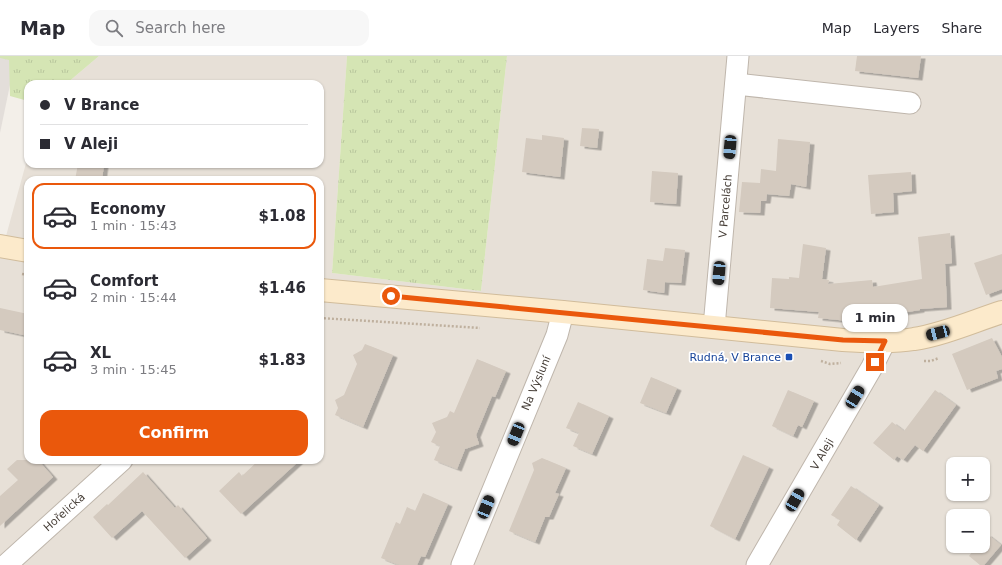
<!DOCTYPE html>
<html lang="en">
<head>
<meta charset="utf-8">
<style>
  :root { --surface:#fff; --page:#f7f7f7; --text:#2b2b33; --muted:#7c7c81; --line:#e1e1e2; --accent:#ea580c }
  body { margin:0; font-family:"DejaVu Sans",sans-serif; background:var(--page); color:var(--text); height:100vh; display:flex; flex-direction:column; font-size:15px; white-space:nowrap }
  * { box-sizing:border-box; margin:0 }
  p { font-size:13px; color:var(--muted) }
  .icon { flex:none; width:22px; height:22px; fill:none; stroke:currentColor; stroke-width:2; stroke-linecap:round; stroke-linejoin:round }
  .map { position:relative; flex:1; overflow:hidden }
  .details { position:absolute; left:24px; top:120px; width:300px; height:288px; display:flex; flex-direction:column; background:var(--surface); border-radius:12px; box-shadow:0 1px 3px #0004 }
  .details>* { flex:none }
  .guide { position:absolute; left:24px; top:24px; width:300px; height:88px; border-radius:12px; box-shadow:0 1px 3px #0004; display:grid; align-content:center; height:88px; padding:0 16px; background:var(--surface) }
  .controls { position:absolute; left:946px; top:401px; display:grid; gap:8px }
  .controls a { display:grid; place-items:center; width:44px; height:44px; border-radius:8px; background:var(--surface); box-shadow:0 1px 3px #0004; font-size:20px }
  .end { position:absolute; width:18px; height:18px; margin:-9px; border:5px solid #ea580c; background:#fff; box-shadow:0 0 0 2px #fff }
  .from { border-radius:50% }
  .bubble { position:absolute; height:28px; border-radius:12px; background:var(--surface); box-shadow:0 1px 3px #0004; font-size:13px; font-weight:800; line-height:28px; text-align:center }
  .car { position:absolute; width:12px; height:24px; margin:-12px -6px; border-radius:5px; box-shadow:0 0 3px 1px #0007; background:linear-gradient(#222 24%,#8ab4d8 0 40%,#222 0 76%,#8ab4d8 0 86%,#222 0) }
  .guide b { display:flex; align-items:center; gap:14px; height:38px; font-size:15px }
  .guide b+b { border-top:1px solid var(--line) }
  .guide i { width:10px; height:10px; background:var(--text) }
  ul { padding:7px 0 0; list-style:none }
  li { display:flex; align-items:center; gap:12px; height:66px; margin:0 8px 6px; padding:0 8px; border:2px solid transparent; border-radius:12px }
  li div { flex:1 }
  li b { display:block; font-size:15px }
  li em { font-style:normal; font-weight:800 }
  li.selected { border-color:var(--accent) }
  li>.icon { width:36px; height:36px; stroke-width:1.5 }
  .action { display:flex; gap:8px; margin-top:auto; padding:8px 16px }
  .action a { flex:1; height:46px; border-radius:12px; background:var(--accent); color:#fff; font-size:16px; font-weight:800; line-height:46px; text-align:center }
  header { display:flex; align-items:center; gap:24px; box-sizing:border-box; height:56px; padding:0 20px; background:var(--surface); border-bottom:1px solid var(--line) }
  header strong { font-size:19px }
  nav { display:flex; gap:22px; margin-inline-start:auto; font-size:14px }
  .search { width:280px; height:36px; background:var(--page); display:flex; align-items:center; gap:10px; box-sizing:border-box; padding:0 14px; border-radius:12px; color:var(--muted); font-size:15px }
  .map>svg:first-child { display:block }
  .residential { fill:#e7e0d7; fill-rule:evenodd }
  .industrial { fill:#e3deda }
  .grass { fill:url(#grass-tufts) }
  .building { fill:#d4cabf; filter:url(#shadow) }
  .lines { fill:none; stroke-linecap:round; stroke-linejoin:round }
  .street-casing { stroke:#bfb6ac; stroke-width:23 }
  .secondary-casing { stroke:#d1bc9b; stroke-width:24 }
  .path { stroke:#bfb09e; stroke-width:2.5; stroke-dasharray:2 2; stroke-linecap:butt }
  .street { stroke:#fff; stroke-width:21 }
  .secondary { stroke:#fceacb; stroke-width:22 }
  .route { stroke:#ea580c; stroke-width:5 }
  .transit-dot { fill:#1a4fb4; stroke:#fff; stroke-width:1.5 }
  .labels { text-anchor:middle; stroke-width:3.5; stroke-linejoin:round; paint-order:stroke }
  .street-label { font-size:11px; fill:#473f38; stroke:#fff }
  .transit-label { font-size:11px; fill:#164399; stroke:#fff; text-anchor:end }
</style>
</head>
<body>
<header>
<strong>Map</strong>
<div class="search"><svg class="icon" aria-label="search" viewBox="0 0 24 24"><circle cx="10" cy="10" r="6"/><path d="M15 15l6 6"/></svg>Search here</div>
<nav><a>Map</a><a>Layers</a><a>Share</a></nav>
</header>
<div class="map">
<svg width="1002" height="509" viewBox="0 0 1002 509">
  <defs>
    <pattern id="grass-tufts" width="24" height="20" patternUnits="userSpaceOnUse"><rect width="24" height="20" fill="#d5e5b4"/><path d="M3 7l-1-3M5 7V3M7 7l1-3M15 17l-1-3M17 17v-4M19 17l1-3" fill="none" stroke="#b8c69c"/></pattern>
    <filter id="shadow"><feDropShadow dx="4.5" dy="2.5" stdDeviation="0" flood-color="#0004"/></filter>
  </defs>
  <rect width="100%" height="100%" fill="#f3efe9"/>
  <path class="residential" d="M99,0h248l-15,217 149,18 26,-235h495v509h-1002v-317l3,-1 25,-91v8h292v-80h-254zM28,124h292v280h-292zM953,408h30v30h-30zM953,460h30v30h-30z"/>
  <polygon class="industrial" points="0,0 16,0 0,77"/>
  <g class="grass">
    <polygon points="0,0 99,0 66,28 28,28 28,45 10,40 9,4 0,2"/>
    <polygon points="347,0 507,0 481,235 332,217"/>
  </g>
  <g class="building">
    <polygon points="857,0 921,0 918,22 855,15"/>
    <polygon points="582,72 599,73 597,92 580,90"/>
    <polygon points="542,79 564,82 560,121 522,116 526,82 542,84"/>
    <polygon points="778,83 810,86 806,131 791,128 789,140 767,138 766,145 761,145 760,157 739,156 742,126 760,127 761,113 776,115"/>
    <polygon points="78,108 104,108 102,124 75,124"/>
    <polygon points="652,115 678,117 676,148 650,146"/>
    <polygon points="911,116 912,135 893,137 894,156 871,158 868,119"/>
    <polygon points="950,177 952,207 945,208 947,251 920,253 920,254 849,265 818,262 819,256 770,252 772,222 789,223 789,221 799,222 803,188 826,192 822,223 829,224 828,228 872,224 873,231 922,223 918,181"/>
    <polygon points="665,192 685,194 681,227 665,226 664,237 643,234 647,203 663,205"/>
    <polygon points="1002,198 1002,233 986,239 974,207"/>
    <polygon points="0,252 28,258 28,280 0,274"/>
    <polygon points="992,282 1002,301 1002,313 996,315 998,322 967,334 952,298"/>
    <polygon points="365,288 393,299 363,371 335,359 338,352 335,344 344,339 357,308 353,299 362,294"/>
    <polygon points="477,303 506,315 495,341 492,340 476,379 479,388 465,393 457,413 434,404 440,390 431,386 436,376 432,367 447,361 450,355 454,357"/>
    <polygon points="651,321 677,332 666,357 640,347"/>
    <polygon points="788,334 814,345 802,371 798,369 793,380 772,370"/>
    <polygon points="935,334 956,349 923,395 915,389 903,404 897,400 894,404 873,387 892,366 904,375"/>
    <polygon points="578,346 609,360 592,398 573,390 579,377 566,372"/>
    <polygon points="743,399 769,411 735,483 710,470"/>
    <polygon points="542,402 566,412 555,437 559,438 549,461 545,461 535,486 509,475 534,414 532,407"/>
    <polygon points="17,404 38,404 53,421 0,470 0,440 18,424 7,413"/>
    <polygon points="259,404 300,404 241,458 219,435 239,416 242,420"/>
    <polygon points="143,416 175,452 178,449 207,482 185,502 142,455 112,482 93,461 107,448 108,449"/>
    <polygon points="851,430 879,449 856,484 837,469 840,464 831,459"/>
    <polygon points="423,437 448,448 425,501 421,500 417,509 399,509 381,502 396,466 400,468 407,451 415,455"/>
    <polygon points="987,478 1001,489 984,509 980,509 969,500 977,490 983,490 983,483"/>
  </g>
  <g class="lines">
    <defs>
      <g id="street">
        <polyline points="736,28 910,47"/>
        <polyline points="714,271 738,0"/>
        <polyline points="6,509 122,404"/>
        <polyline points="462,509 557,279 563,256"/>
        <polyline points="757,509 872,311 885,285"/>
      </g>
      <g id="secondary">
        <polyline points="0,190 28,195"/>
        <path d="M320,234l243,22 280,28c23,1 47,3 71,-1 28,-4 60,-18 88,-27"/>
      </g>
    </defs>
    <use href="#street" class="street-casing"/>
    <use href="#secondary" class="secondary-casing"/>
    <g class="path">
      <polyline points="22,218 28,219"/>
      <polyline points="320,262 480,272"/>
      <polyline points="821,305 830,308 841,307"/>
      <polyline points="924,305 931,305 939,302"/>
    </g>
    <use href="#street" class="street"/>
    <use href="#secondary" class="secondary"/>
  </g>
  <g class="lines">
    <polyline class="route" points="391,240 843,284 885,285 875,306"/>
  </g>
  <rect class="transit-dot" x="785" y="297" width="8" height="8" rx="2"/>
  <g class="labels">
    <g class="street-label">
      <text transform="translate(725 150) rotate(-85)" y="4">V Parcelách</text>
      <text transform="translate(536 327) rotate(-67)" y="4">Na Výsluní</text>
      <text transform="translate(822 398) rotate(-60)" y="4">V Aleji</text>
      <text transform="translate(64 456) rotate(-42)" y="4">Hořelická</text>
    </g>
    <g class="transit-label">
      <text x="781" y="305">Rudná, V Brance</text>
    </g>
  </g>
</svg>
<div class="controls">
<a>+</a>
<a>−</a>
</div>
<i class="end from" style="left:391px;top:240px"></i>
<i class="end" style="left:875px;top:306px"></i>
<div class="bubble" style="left:842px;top:248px;width:66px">1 min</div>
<i class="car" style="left:730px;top:91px;rotate:185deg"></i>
<i class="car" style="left:719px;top:217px;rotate:185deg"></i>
<i class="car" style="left:938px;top:277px;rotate:255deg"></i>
<i class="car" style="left:855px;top:341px;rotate:31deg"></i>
<i class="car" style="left:516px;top:378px;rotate:202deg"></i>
<i class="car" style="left:795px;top:444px;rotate:30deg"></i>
<i class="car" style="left:486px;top:451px;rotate:22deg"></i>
<div class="guide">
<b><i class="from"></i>V Brance</b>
<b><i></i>V Aleji</b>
</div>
<section class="details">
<ul>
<li class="selected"><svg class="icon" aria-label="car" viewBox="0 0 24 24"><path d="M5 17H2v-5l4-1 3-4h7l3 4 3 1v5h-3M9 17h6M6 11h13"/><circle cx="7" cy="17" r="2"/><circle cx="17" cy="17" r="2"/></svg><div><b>Economy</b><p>1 min · 15:43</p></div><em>$1.08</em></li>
<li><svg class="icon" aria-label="car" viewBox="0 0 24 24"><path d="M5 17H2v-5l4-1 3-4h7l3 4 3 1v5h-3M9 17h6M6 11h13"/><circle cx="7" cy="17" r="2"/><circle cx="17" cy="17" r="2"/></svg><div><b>Comfort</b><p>2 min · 15:44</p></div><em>$1.46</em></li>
<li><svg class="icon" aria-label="car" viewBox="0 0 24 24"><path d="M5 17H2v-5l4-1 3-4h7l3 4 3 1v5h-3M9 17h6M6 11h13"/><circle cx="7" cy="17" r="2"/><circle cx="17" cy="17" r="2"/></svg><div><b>XL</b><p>3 min · 15:45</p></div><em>$1.83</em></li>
</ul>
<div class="action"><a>Confirm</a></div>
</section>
</div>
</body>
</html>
